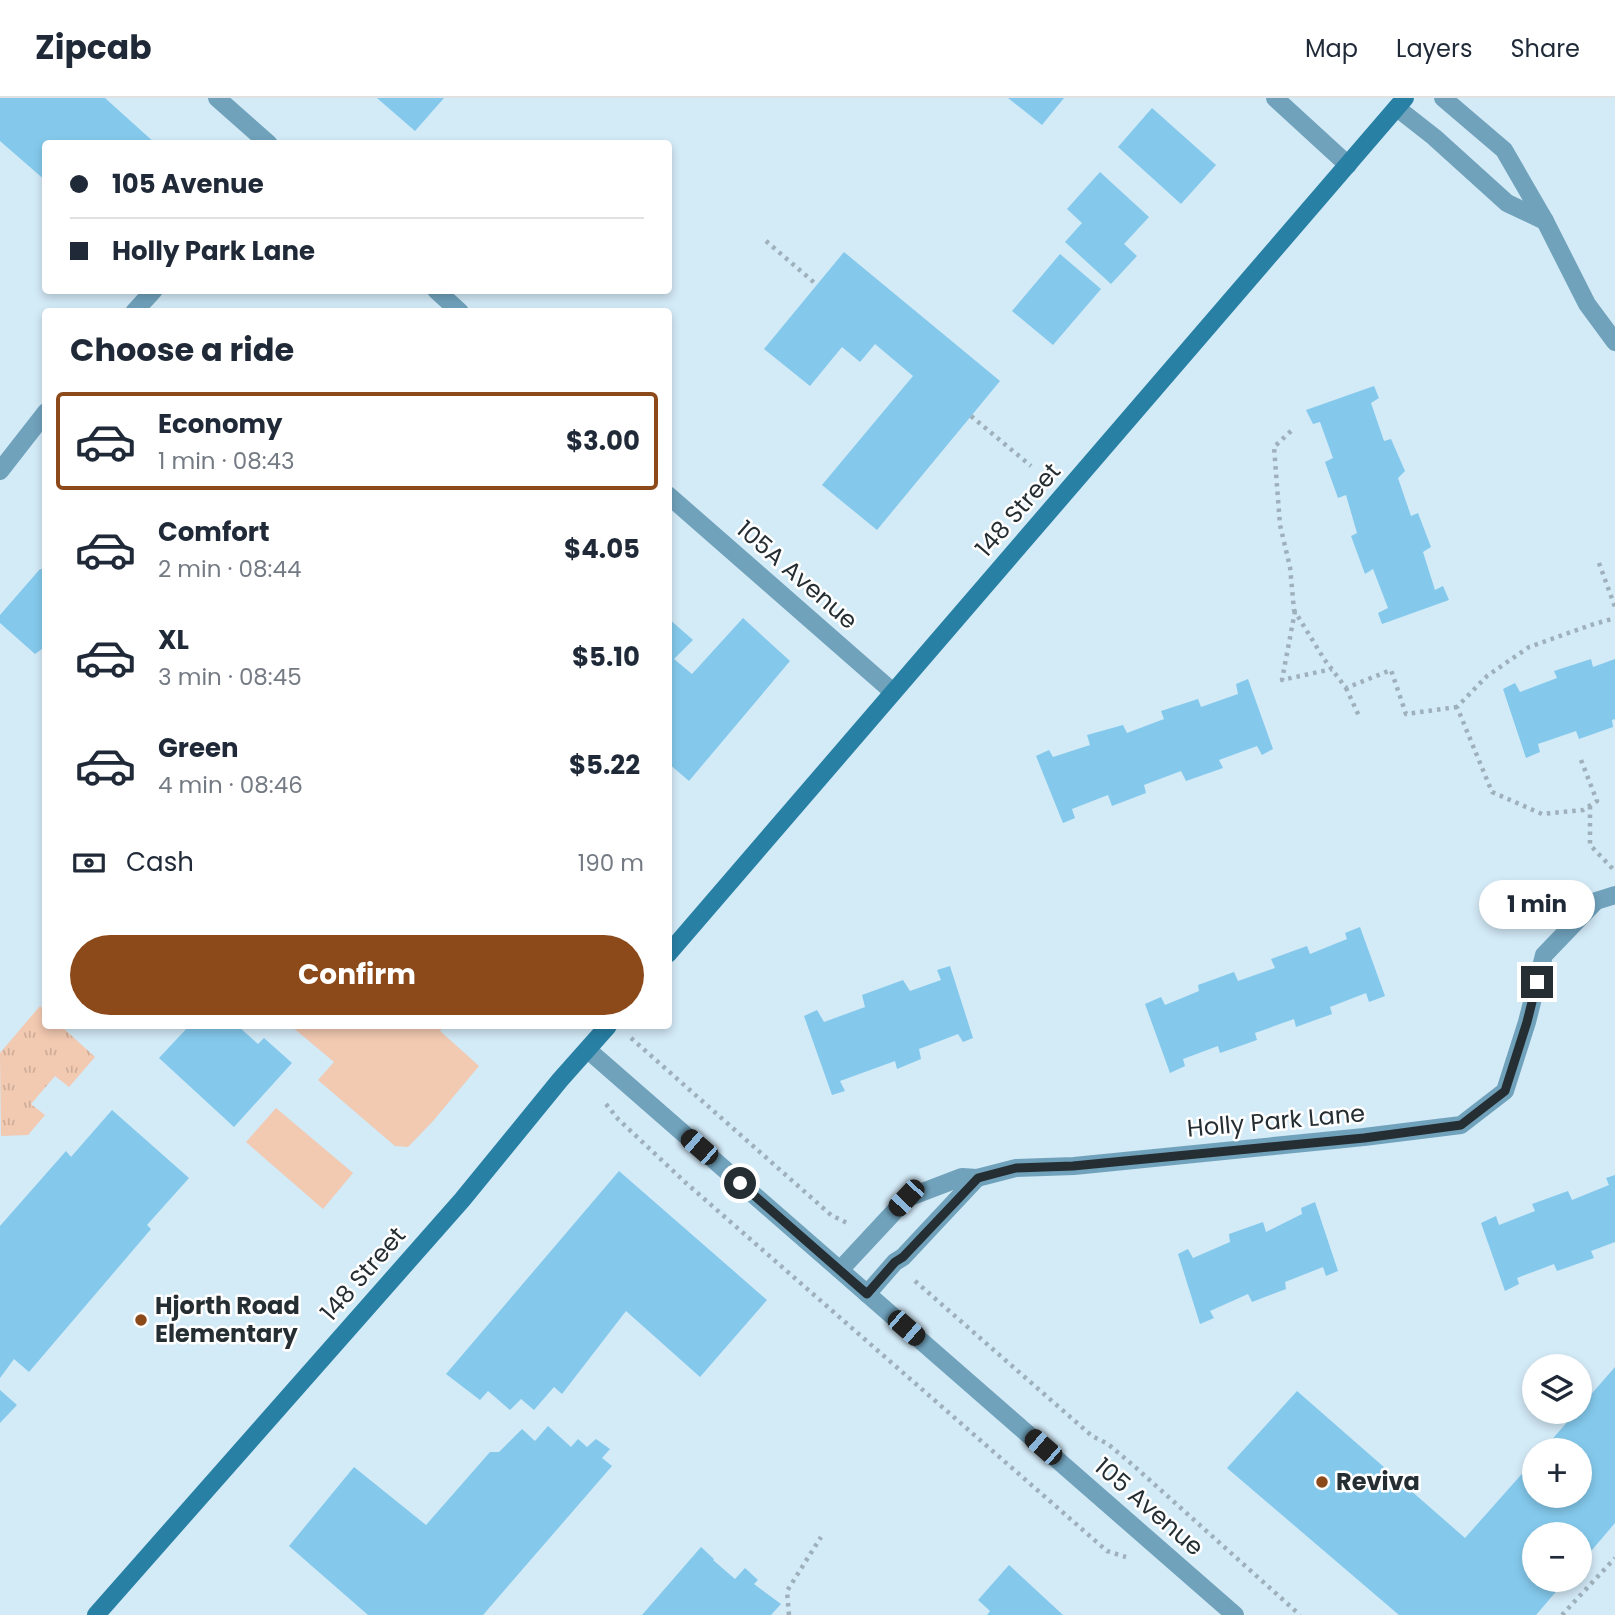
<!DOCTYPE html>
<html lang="en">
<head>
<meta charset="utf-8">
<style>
  :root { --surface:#fff; --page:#f2f2f3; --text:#1f2937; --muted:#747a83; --line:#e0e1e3; --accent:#8c4919 }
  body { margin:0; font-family:Poppins,sans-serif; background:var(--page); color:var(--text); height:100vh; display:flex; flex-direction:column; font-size:26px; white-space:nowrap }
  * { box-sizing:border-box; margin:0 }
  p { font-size:23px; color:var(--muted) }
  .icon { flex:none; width:38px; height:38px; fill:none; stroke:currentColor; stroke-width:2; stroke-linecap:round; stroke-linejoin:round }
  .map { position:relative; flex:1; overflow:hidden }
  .drawer { position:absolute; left:42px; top:210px; width:630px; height:721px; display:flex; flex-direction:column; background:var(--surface); border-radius:7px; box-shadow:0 4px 10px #0003 }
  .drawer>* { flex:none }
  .top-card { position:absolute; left:42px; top:42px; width:630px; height:154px; border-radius:7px; box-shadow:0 4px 10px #0003; display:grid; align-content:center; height:154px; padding:0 28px; background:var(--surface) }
  .controls { position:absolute; left:1522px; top:1256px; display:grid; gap:14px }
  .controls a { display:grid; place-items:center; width:70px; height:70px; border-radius:50%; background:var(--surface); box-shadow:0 4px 10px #0003; font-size:35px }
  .end { position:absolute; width:32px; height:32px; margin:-16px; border:9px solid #252e33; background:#fff; box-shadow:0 0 0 4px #fff }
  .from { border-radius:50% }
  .bubble { position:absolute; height:49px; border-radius:24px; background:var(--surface); box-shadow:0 4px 10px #0003; font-size:23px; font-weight:700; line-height:49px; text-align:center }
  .car { position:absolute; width:21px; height:42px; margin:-21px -10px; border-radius:9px; box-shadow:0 0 5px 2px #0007; background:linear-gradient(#222 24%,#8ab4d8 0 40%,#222 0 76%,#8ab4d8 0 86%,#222 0) }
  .top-card b { display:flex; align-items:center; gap:24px; height:66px; font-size:26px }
  .top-card b+b { border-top:2px solid var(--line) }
  .top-card i { width:18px; height:18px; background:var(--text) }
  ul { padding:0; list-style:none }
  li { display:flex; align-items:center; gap:21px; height:98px; margin:0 14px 10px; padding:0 14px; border:4px solid transparent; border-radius:7px }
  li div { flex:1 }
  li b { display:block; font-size:26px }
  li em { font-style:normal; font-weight:700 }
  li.selected { border-color:var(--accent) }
  li>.icon { width:63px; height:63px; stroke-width:1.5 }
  h2 { padding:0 28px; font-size:32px; line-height:84px }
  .pay { display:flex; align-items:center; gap:18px; height:77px; padding:0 28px; font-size:26px }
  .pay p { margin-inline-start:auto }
  .primary-button { display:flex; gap:14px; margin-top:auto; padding:14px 28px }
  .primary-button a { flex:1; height:80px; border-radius:42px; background:var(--accent); color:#fff; font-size:28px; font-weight:700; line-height:80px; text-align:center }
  header { display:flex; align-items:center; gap:42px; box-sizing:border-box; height:98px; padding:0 35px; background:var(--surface); border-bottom:2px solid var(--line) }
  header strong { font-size:33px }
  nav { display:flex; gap:38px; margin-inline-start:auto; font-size:24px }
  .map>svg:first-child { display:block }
  .grass { fill:#f2c9b1 }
  .park { fill:url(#park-tufts) }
  .building { fill:#84c9ec }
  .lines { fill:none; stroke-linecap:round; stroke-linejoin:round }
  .path { stroke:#9eb1bb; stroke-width:4.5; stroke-dasharray:3.5 5; stroke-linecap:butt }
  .service { stroke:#70a2bc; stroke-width:18 }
  .minor { stroke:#70a2bc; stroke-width:18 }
  .tertiary { stroke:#70a2bc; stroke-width:18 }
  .secondary { stroke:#2880a5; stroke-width:18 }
  .route { stroke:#252e33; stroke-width:9 }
  .poi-dot { fill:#8c4919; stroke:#fff; stroke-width:2.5 }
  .labels { text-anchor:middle; stroke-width:5; stroke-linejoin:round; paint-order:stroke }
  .street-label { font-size:24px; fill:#252e33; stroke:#fff }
  .poi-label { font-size:24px; font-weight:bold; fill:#252e33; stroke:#fff; text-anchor:start }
</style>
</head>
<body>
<header>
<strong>Zipcab</strong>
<nav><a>Map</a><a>Layers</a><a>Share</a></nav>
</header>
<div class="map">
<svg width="1615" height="1517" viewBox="0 0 1615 1517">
  <defs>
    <pattern id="park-tufts" width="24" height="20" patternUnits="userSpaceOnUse" patternTransform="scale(1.75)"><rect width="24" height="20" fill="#f2c9b1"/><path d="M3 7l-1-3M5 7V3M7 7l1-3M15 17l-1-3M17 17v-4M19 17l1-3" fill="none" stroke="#cfad99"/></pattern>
  </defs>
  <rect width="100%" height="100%" fill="#d3eaf7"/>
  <g class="grass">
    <polygon points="291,928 444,928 440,933 479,968 433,1023 408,1049 395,1048 318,982 334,964"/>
    <polygon points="276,1010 353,1075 323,1111 246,1044"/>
  </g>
  <polygon class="park" points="40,908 45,913 46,928 61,928 95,959 69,989 55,978 31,1006 45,1017 28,1037 1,1038 0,955"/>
  <g class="building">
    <polygon points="0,0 105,0 156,46 46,46 46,83 0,43"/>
    <polygon points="377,0 444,0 415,33"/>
    <polygon points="1008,0 1064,0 1042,27"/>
    <polygon points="1152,10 1216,67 1181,106 1118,49"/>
    <polygon points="1100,74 1149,119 1124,146 1137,158 1111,186 1065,144 1082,125 1067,111"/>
    <polygon points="844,154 1000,283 877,432 822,387 913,278 875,246 860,264 842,249 810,288 764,251"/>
    <polygon points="1060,156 1101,191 1053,247 1012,213"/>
    <polygon points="1374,288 1379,300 1371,305 1384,343 1391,341 1405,373 1398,380 1411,418 1418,415 1431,449 1423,454 1435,492 1443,488 1449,502 1382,526 1378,515 1388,510 1373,471 1365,476 1351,438 1357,435 1346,397 1338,400 1325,364 1333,360 1320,324 1313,326 1306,312"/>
    <polygon points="40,471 46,472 46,548 35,556 0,525 0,517"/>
    <polygon points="668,520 693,542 674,561 692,576 743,520 790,563 689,683 668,665"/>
    <polygon points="1591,561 1593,569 1615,561 1615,621 1612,622 1613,629 1579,641 1576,633 1538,646 1540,654 1526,660 1503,591 1515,585 1520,594 1557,580 1554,573"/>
    <polygon points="1248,581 1273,651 1262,657 1257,648 1219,662 1223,670 1186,683 1181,673 1144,687 1146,695 1112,708 1108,697 1072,711 1075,720 1063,725 1036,658 1049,652 1053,659 1090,647 1087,637 1123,627 1127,635 1164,621 1161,613 1198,601 1201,609 1238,596 1236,586"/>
    <polygon points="1360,829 1385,898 1369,904 1366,895 1330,909 1332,916 1296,929 1294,921 1255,935 1257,942 1220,955 1218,948 1183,961 1185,968 1170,975 1145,906 1161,899 1165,907 1199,893 1198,887 1234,874 1238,883 1275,870 1271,861 1307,848 1310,856 1347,841 1345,835"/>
    <polygon points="950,868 973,940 963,944 958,936 919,951 921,961 897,971 895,963 840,983 845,993 832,997 804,918 817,912 824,924 865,909 862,897 903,882 910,893 941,882 937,872"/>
    <polygon points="189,928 238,928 258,946 264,940 292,965 234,1029 159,960"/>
    <polygon points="112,1012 189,1080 147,1127 151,1131 29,1274 14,1261 0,1280 0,1128 66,1053 71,1059"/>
    <polygon points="619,1073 767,1202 700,1279 626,1213 562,1296 554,1289 534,1312 521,1301 510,1312 488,1293 480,1302 446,1276"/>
    <polygon points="1615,1077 1615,1144 1591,1153 1594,1160 1557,1173 1554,1166 1517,1180 1519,1186 1505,1193 1481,1125 1496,1118 1499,1127 1535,1113 1532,1106 1568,1093 1572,1102 1609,1087 1606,1080"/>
    <polygon points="1315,1104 1338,1173 1326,1178 1323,1169 1285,1184 1286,1191 1252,1204 1248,1196 1210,1213 1214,1220 1200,1226 1178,1156 1188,1151 1193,1160 1230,1144 1229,1136 1263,1124 1266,1134 1302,1116 1301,1110"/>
    <polygon points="1615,1269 1615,1425 1580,1466 1580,1437 1535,1437 1535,1482 1566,1482 1536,1517 1399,1517 1227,1370 1297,1293 1465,1440 1535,1361 1535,1398 1580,1398 1580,1353 1542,1353 1576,1314 1580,1314 1580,1309"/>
    <polygon points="0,1292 17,1307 0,1325"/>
    <polygon points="548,1328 571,1349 578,1341 587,1349 596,1341 610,1351 602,1360 612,1368 483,1517 368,1517 289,1448 354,1369 426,1427 490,1354 499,1354 522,1331 535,1343"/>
    <polygon points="701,1449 714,1461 713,1462 735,1481 745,1470 758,1482 754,1486 781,1506 771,1517 642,1517"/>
    <polygon points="1009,1467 1063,1517 987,1517 990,1513 978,1502"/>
  </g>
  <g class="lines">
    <g class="path">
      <polyline points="766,143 817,187"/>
      <polyline points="971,318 1031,368"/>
      <polyline points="1291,333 1274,349 1280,427 1290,469 1294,512 1324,561 1346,590 1391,572 1406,616 1457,609"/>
      <polyline points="1599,465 1615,509"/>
      <polyline points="1295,513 1282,582 1332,571"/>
      <polyline points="1346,590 1359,618"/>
      <polyline points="1581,662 1597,703 1583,712 1542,716 1492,694 1457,609 1487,578 1529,549 1591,527 1615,520"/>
      <polyline points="1590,708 1590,747 1613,771"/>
      <polyline points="631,940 831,1117 847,1125"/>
      <polyline points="606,1006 618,1021 686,1085 1107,1453 1126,1459"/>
      <polyline points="915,1183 1092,1338 1108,1346 1134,1368 1300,1517"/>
      <polyline points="789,1517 787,1493 821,1439"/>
      <polyline points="1562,1517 1615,1460"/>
    </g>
    <g class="service">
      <polyline points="1443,0 1504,52 1545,123 1587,206 1615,244"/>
      <polyline points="1397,10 1434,39 1507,105 1545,123"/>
      <polyline points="134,214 154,192"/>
      <polyline points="0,373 46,314"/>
      <polyline points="840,1172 907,1100 962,1079 977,1080 1016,1070 1074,1068 1364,1039 1461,1027 1505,993 1527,924 1544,857 1596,803 1615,797"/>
      <polyline points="867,1196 895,1164 903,1159 977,1080"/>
    </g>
    <g class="minor">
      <polyline points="217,0 269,46"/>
      <polyline points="1275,0 1348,67"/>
      <polyline points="436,192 460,214"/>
      <polyline points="668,397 893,594"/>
    </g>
    <polyline class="tertiary" points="588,952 1235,1517"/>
    <g class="secondary">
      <polyline points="668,856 1405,0"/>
      <polyline points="96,1517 462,1102 560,982 608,928"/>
    </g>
  </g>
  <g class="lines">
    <polyline class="route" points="740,1085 867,1196 895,1164 903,1159 978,1080 1016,1070 1073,1068 1364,1040 1461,1027 1505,993 1527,924 1537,884"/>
  </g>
  <g class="poi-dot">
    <circle cx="141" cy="1222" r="7"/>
    <circle cx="1322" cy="1384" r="7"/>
  </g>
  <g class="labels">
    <g class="street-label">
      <text transform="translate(1018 412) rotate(-49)" y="8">148 Street</text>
      <text transform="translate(797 477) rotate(41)" y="8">105A Avenue</text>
      <text transform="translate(1276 1023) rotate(-5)" y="8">Holly Park Lane</text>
      <text transform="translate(363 1176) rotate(-49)" y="8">148 Street</text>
      <text transform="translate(1149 1409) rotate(41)" y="8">105 Avenue</text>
    </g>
    <g class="poi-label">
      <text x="155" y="1216">Hjorth Road<tspan x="155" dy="28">Elementary</tspan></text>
      <text x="1336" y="1392">Reviva</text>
    </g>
  </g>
</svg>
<div class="controls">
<a><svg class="icon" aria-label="layers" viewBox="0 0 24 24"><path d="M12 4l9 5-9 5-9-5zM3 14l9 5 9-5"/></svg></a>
<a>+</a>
<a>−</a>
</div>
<i class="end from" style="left:740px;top:1085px"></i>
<i class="end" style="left:1537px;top:884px"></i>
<div class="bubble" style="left:1479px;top:782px;width:116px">1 min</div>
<i class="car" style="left:699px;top:1049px;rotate:311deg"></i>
<i class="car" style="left:906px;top:1100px;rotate:223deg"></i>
<i class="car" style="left:906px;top:1230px;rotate:131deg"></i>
<i class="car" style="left:1043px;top:1349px;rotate:311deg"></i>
<div class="top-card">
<b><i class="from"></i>105 Avenue</b>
<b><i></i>Holly Park Lane</b>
</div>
<section class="drawer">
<h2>Choose a ride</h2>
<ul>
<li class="selected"><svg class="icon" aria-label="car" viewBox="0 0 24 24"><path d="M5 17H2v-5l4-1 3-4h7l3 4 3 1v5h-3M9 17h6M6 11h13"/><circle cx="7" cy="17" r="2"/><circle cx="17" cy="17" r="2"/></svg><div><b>Economy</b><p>1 min · 08:43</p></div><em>$3.00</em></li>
<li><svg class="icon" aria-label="car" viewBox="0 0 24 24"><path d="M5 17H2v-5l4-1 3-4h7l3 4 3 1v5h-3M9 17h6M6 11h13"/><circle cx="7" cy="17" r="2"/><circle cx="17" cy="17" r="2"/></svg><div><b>Comfort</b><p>2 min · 08:44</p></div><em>$4.05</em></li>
<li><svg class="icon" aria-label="car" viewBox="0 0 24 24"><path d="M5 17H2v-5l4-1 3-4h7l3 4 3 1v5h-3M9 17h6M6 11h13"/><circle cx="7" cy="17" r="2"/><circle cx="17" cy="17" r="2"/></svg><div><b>XL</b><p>3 min · 08:45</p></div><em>$5.10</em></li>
<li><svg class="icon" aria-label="car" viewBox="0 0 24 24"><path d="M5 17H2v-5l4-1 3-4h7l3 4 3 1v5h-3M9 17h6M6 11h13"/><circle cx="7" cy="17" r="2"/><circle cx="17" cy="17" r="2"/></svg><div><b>Green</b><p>4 min · 08:46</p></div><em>$5.22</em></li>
</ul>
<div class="pay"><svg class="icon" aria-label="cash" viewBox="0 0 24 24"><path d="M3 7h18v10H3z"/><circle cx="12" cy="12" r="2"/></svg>Cash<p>190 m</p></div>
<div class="primary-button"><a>Confirm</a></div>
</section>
</div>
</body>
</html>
